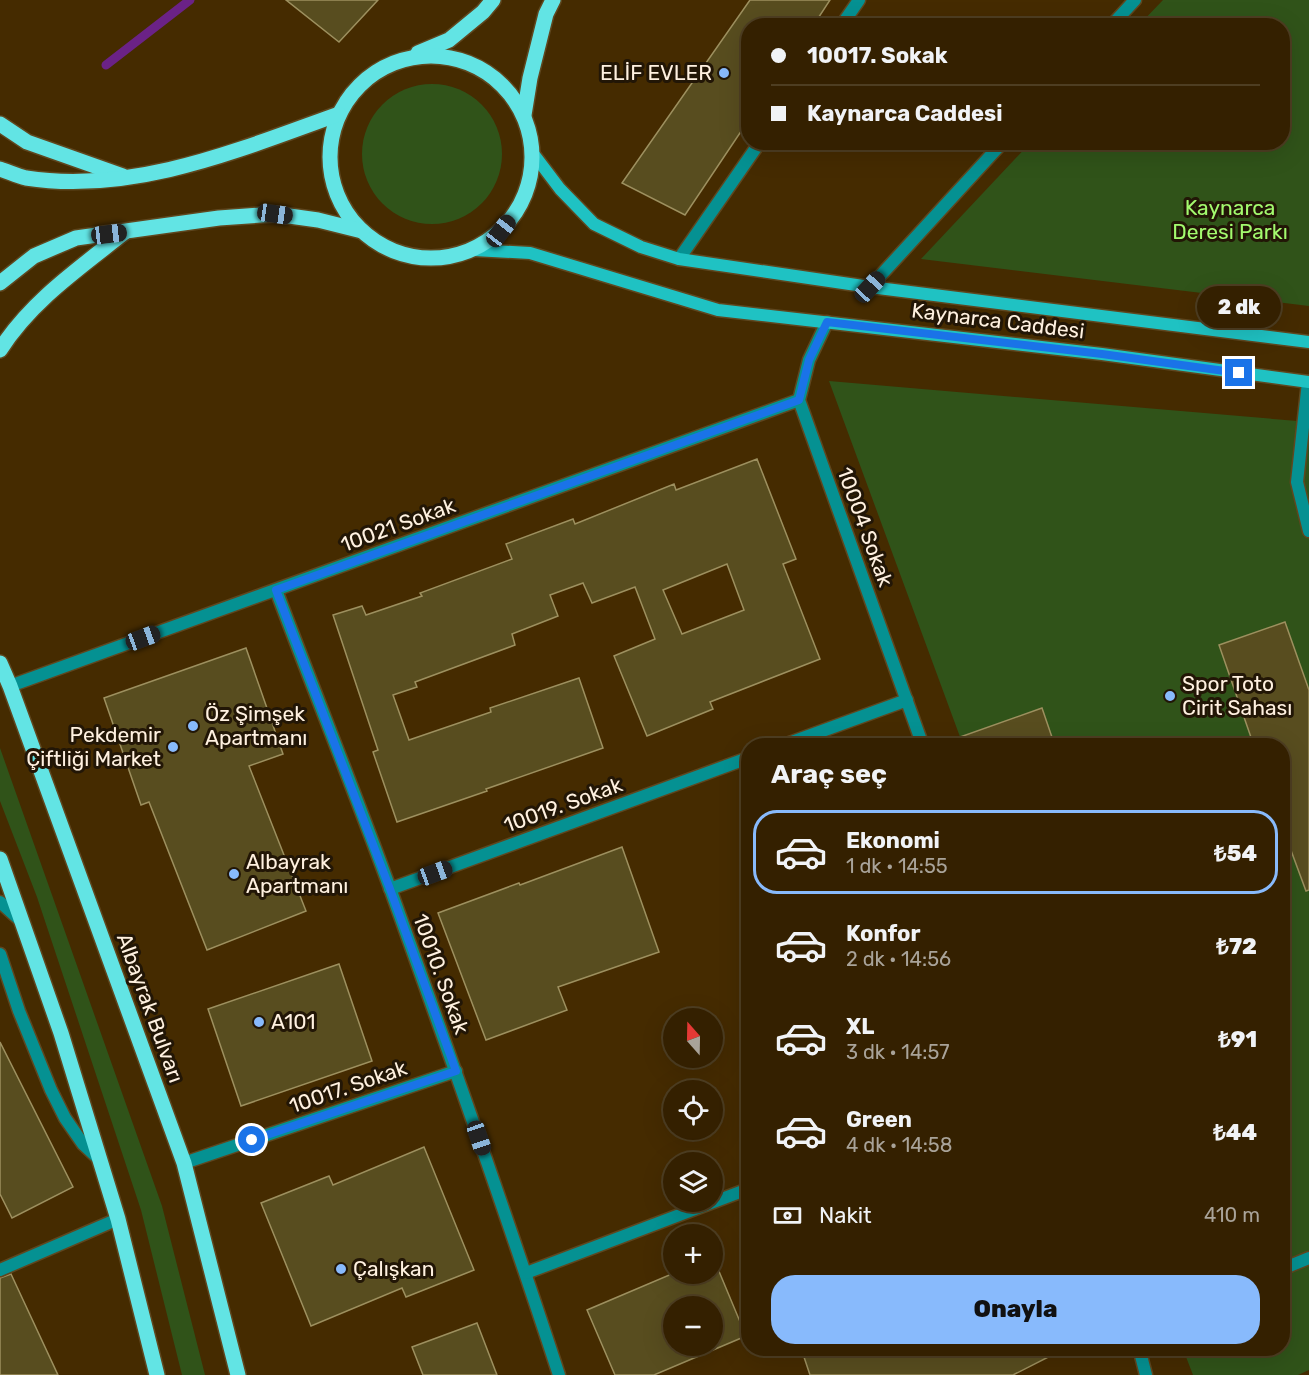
<!DOCTYPE html>
<html lang="tr">
<head>
<meta charset="utf-8">
<style>
  :root { --surface:#342000; --page:#3c280a; --text:#f1f3f6; --muted:#a9a399; --line:#4e3e22; --accent:#88bafc }
  body { margin:0; font-family:Rubik,sans-serif; background:var(--page); color:var(--text); height:100vh; display:flex; flex-direction:column; font-size:22px; white-space:nowrap }
  * { box-sizing:border-box; margin:0 }
  p { font-size:20px; color:var(--muted) }
  .icon { flex:none; width:33px; height:33px; fill:none; stroke:currentColor; stroke-width:2; stroke-linecap:round; stroke-linejoin:round }
  .map { position:relative; flex:1; overflow:hidden }
  .panel { position:absolute; left:741px; top:738px; width:549px; height:618px; display:flex; flex-direction:column; background:var(--surface); border-radius:24px; box-shadow:0 6px 24px #0002,0 0 0 2px var(--line) }
  .panel>* { flex:none }
  .guide { position:absolute; left:741px; top:18px; width:549px; height:132px; border-radius:24px; box-shadow:0 6px 24px #0002,0 0 0 2px var(--line); display:grid; align-content:center; height:132px; padding:0 30px; background:var(--surface) }
  .needle { width:39px; rotate:340deg }
  .fabs { position:absolute; left:663px; top:1008px; display:grid; gap:12px }
  .fabs a { display:grid; place-items:center; width:60px; height:60px; border-radius:50%; background:var(--surface); box-shadow:0 6px 24px #0002,0 0 0 2px var(--line); font-size:30px }
  .end { position:absolute; width:27px; height:27px; margin:-14px; border:8px solid #1a73e8; background:#fff; box-shadow:0 0 0 3px #fff }
  .from { border-radius:50% }
  .bubble { position:absolute; height:42px; border-radius:21px; background:var(--surface); box-shadow:0 6px 24px #0002,0 0 0 2px var(--line); font-size:20px; font-weight:800; line-height:42px; text-align:center }
  .car { position:absolute; width:18px; height:36px; margin:-18px -9px; border-radius:8px; box-shadow:0 0 4px 2px #0007; background:linear-gradient(#222 24%,#8ab4d8 0 40%,#222 0 76%,#8ab4d8 0 86%,#222 0) }
  .guide b { display:flex; align-items:center; gap:21px; height:57px; font-size:22px }
  .guide b+b { border-top:2px solid var(--line) }
  .guide i { width:15px; height:15px; background:var(--text) }
  ul { padding:0; list-style:none }
  li { display:flex; align-items:center; gap:18px; height:84px; margin:0 12px 9px; padding:0 18px; border:3px solid transparent; border-radius:24px }
  li div { flex:1 }
  li b { display:block; font-size:22px }
  li em { font-style:normal; font-weight:800 }
  li.on { border-color:var(--accent) }
  li>.icon { width:54px; height:54px; stroke-width:1.5 }
  h2 { padding:0 30px; font-size:27px; line-height:72px }
  .pay { display:flex; align-items:center; gap:15px; height:66px; padding:0 30px; font-size:22px }
  .pay p { margin-inline-start:auto }
  .primary-button { display:flex; gap:12px; margin-top:auto; padding:12px 30px }
  .primary-button a { flex:1; height:69px; border-radius:24px; background:var(--accent); color:#111; font-size:24px; font-weight:800; line-height:69px; text-align:center }
  .map>svg:first-child { display:block }
  .green { fill:#305319 }
  .lines { fill:none; stroke-linecap:round; stroke-linejoin:round }
  .stream { stroke:#6b2286; stroke-width:9 }
  .building { fill:#584d1f; stroke:#9d905f; stroke-width:1.5; fill-rule:evenodd }
  .service-casing { stroke:#5f471f; stroke-width:15 }
  .minor-casing { stroke:#5f471f; stroke-width:15 }
  .tertiary-casing { stroke:#5f471f; stroke-width:15 }
  .secondary-casing { stroke:#5f471f; stroke-width:15 }
  .primary-casing { stroke:#5f471f; stroke-width:18 }
  .service { stroke:#059192; stroke-width:12 }
  .minor { stroke:#059192; stroke-width:12 }
  .tertiary { stroke:#059192; stroke-width:12 }
  .secondary { stroke:#1fc2c3; stroke-width:12 }
  .primary { stroke:#62e4e4; stroke-width:15 }
  .route { stroke:#1a73e8; stroke-width:8 }
  .poi-dot { fill:#88bafc; stroke:#221606; stroke-width:2 }
  .labels { text-anchor:middle; stroke-width:6; stroke-linejoin:round; paint-order:stroke }
  .poi-label { font-size:21px; fill:#fff1e0; stroke:#221606; text-anchor:start }
  .park-label { font-size:21px; fill:#a3fa6e; stroke:#221606 }
  .street-label { font-size:21px; fill:#fff1e0; stroke:#221606 }
</style>
</head>
<body>
<div class="map">
<svg width="1309" height="1375" viewBox="0 0 1309 1375">
  <rect width="100%" height="100%" fill="#452b00"/>
  <g class="green">
    <polygon points="1163,0 1309,0 1309,306 921,259 1030,143 1282,142 1282,26 1139,25"/>
    <circle cx="432" cy="154" r="70"/>
    <polygon points="829,381 1309,422 1309,1370 1298,1375 1193,1375 1183,1349 1282,1348 1282,746 963,745"/>
    <polygon points="0,748 162,1206 205,1375 182,1375 141,1210 37,897 0,801"/>
  </g>
  <g class="lines">
    <polyline class="stream" points="106,65 190,0"/>
  </g>
  <g class="building">
    <polygon points="286,0 378,0 339,42"/>
    <polygon points="750,0 830,0 813,26 748,26 748,121 685,215 622,183"/>
    <path d="M757,459l39,100 -13,5 37,95 -110,43 3,7 -66,27 -33,-80 41,-17 -20,-52 -43,16 -9,-20 -33,12 8,21 -46,18 3,11 -100,37 2,5 -24,8 16,45 82,-28 -1,-4 89,-30 24,70 -117,41 1,2 -90,31 -24,-70 5,-2 -45,-135 29,-9 4,9 56,-19 -2,-3 92,-34 -6,-15 67,-25 2,5 99,-40 2,6zM727,564l17,46 -62,24 -19,-44z"/>
    <polygon points="1285,622 1309,690 1309,890 1306,891 1282,826 1282,746 1254,746 1219,645"/>
    <polygon points="246,648 283,754 249,766 306,911 207,950 149,802 141,805 104,698"/>
    <polygon points="1042,708 1055,746 947,746 946,742"/>
    <polygon points="622,847 659,952 558,987 567,1010 486,1040 438,913 519,883 520,885"/>
    <polygon points="339,964 372,1061 241,1106 208,1009"/>
    <polygon points="0,1042 73,1187 12,1218 0,1194"/>
    <polygon points="424,1147 474,1270 406,1297 402,1288 311,1326 261,1203 329,1176 333,1185"/>
    <path d="M713,1257l33,79 -92,39h-39l-28,-65 87,-37 38,1zM674,1306h38v40h-38z"/>
    <polygon points="11,1274 58,1375 0,1375 0,1278"/>
    <polygon points="477,1323 497,1375 423,1375 412,1347"/>
    <polygon points="801,1348 1066,1348 1013,1375 810,1375"/>
  </g>
  <g class="lines">
    <defs>
      <g id="service">
        <polyline points="1308,382 1297,482 1309,531"/>
        <polyline points="1282,1269 1309,1258"/>
      </g>
      <g id="minor">
        <polyline points="841,26 859,0"/>
        <polyline points="1111,26 1135,0"/>
        <polyline points="679,259 760,142"/>
        <polyline points="870,287 1003,142"/>
        <path d="M276,590c38,101 78,200 115,301 58,161 115,322 168,484"/>
        <polyline points="10,686 799,400"/>
        <polyline points="781,746 907,700"/>
        <polyline points="390,889 748,758"/>
        <polyline points="0,902 21,921"/>
        <polyline points="0,954 19,1011 51,1090 65,1118 83,1144 99,1159"/>
        <polyline points="184,1163 456,1071"/>
        <polyline points="0,1270 118,1219"/>
        <polyline points="526,1273 748,1189"/>
      </g>
      <g id="tertiary">
        <polyline points="827,322 809,360 799,400 923,746"/>
        <polyline points="1139,1348 1146,1375"/>
      </g>
      <g id="secondary">
        <polyline points="532,152 560,189 594,224 641,247 679,259 870,287 1309,342"/>
        <polyline points="474,250 530,253 718,310 1102,354 1309,382"/>
      </g>
      <g id="primary">
        <polyline points="418,53 449,40 483,12 493,0"/>
        <circle cx="431" cy="157" r="101"/>
        <polyline points="524,115 530,78 546,14 553,0"/>
        <polyline points="0,124 27,142 123,176"/>
        <path d="M0,169c9,3 18,7 26,9 107,17 215,-29 313,-64"/>
        <polyline points="0,283 34,256 76,238 219,218 275,214 318,220 362,231"/>
        <path d="M0,350c31,-49 81,-83 125,-118"/>
        <polyline points="0,663 10,686 184,1163 238,1375"/>
        <polyline points="0,859 61,1033 118,1219 157,1375"/>
      </g>
    </defs>
    <use href="#service" class="service-casing"/>
    <use href="#minor" class="minor-casing"/>
    <use href="#tertiary" class="tertiary-casing"/>
    <use href="#secondary" class="secondary-casing"/>
    <use href="#primary" class="primary-casing"/>
    <use href="#service" class="service"/>
    <use href="#minor" class="minor"/>
    <use href="#tertiary" class="tertiary"/>
    <use href="#secondary" class="secondary"/>
    <use href="#primary" class="primary"/>
  </g>
  <g class="lines">
    <polyline class="route" points="252,1140 456,1071 390,889 276,590 799,400 809,360 827,322 1102,354 1239,373"/>
  </g>
  <g class="poi-dot">
    <circle cx="724" cy="73" r="6"/>
    <circle cx="1170" cy="696" r="6"/>
    <circle cx="193" cy="726" r="6"/>
    <circle cx="173" cy="747" r="6"/>
    <circle cx="234" cy="874" r="6"/>
    <circle cx="259" cy="1022" r="6"/>
    <circle cx="341" cy="1269" r="6"/>
  </g>
  <g class="labels">
    <g class="poi-label">
      <text x="712" y="80" text-anchor="end">ELİF EVLER</text>
      <text x="1182" y="691">Spor Toto<tspan x="1182" dy="24">Cirit Sahası</tspan></text>
      <text x="205" y="721">Öz Şimşek<tspan x="205" dy="24">Apartmanı</tspan></text>
      <text x="161" y="742" text-anchor="end">Pekdemir<tspan x="161" dy="24">Çiftliği Market</tspan></text>
      <text x="246" y="869">Albayrak<tspan x="246" dy="24">Apartmanı</tspan></text>
      <text x="271" y="1029">A101</text>
      <text x="353" y="1276">Çalışkan</text>
    </g>
    <g class="park-label">
      <text x="1230" y="215">Kaynarca<tspan x="1230" dy="24">Deresi Parkı</tspan></text>
    </g>
    <g class="street-label">
      <text transform="translate(998 321) rotate(7)" y="7">Kaynarca Caddesi</text>
      <text transform="translate(398 525) rotate(-20)" y="7">10021 Sokak</text>
      <text transform="translate(865 527) rotate(70)" y="7">10004 Sokak</text>
      <text transform="translate(563 805) rotate(-20)" y="7">10019. Sokak</text>
      <text transform="translate(441 974) rotate(70)" y="7">10010. Sokak</text>
      <text transform="translate(150 1008) rotate(70)" y="7">Albayrak Bulvarı</text>
      <text transform="translate(348 1087) rotate(-19)" y="7">10017. Sokak</text>
    </g>
  </g>
</svg>
<div class="fabs">
<a><svg class="needle" viewBox="-14 -14 28 28"><path d="M0-13l5 13h-10z" fill="#e53935"/><path d="M0 13l5-13h-10z" fill="#a9a399"/></svg></a>
<a><svg class="icon" aria-label="locate" viewBox="0 0 24 24"><circle cx="12" cy="12" r="6"/><path d="M12 2v4M12 18v4M2 12h4M18 12h4"/></svg></a>
<a><svg class="icon" aria-label="layers" viewBox="0 0 24 24"><path d="M12 4l9 5-9 5-9-5zM3 14l9 5 9-5"/></svg></a>
<a>+</a>
<a>−</a>
</div>
<i class="end from" style="left:252px;top:1140px"></i>
<i class="end" style="left:1239px;top:373px"></i>
<div class="bubble" style="left:1197px;top:286px;width:84px">2 dk</div>
<i class="car" style="left:275px;top:214px;rotate:98deg"></i>
<i class="car" style="left:501px;top:231px;rotate:38deg"></i>
<i class="car" style="left:109px;top:234px;rotate:83deg"></i>
<i class="car" style="left:870px;top:287px;rotate:43deg"></i>
<i class="car" style="left:143px;top:638px;rotate:70deg"></i>
<i class="car" style="left:435px;top:873px;rotate:70deg"></i>
<i class="car" style="left:479px;top:1138px;rotate:161deg"></i>
<div class="guide">
<b><i class="from"></i>10017. Sokak</b>
<b><i></i>Kaynarca Caddesi</b>
</div>
<section class="panel">
<h2>Araç seç</h2>
<ul>
<li class="on"><svg class="icon" aria-label="car" viewBox="0 0 24 24"><path d="M5 17H2v-5l4-1 3-4h7l3 4 3 1v5h-3M9 17h6M6 11h13"/><circle cx="7" cy="17" r="2"/><circle cx="17" cy="17" r="2"/></svg><div><b>Ekonomi</b><p>1 dk · 14:55</p></div><em>₺54</em></li>
<li><svg class="icon" aria-label="car" viewBox="0 0 24 24"><path d="M5 17H2v-5l4-1 3-4h7l3 4 3 1v5h-3M9 17h6M6 11h13"/><circle cx="7" cy="17" r="2"/><circle cx="17" cy="17" r="2"/></svg><div><b>Konfor</b><p>2 dk · 14:56</p></div><em>₺72</em></li>
<li><svg class="icon" aria-label="car" viewBox="0 0 24 24"><path d="M5 17H2v-5l4-1 3-4h7l3 4 3 1v5h-3M9 17h6M6 11h13"/><circle cx="7" cy="17" r="2"/><circle cx="17" cy="17" r="2"/></svg><div><b>XL</b><p>3 dk · 14:57</p></div><em>₺91</em></li>
<li><svg class="icon" aria-label="car" viewBox="0 0 24 24"><path d="M5 17H2v-5l4-1 3-4h7l3 4 3 1v5h-3M9 17h6M6 11h13"/><circle cx="7" cy="17" r="2"/><circle cx="17" cy="17" r="2"/></svg><div><b>Green</b><p>4 dk · 14:58</p></div><em>₺44</em></li>
</ul>
<div class="pay"><svg class="icon" aria-label="cash" viewBox="0 0 24 24"><path d="M3 7h18v10H3z"/><circle cx="12" cy="12" r="2"/></svg>Nakit<p>410 m</p></div>
<div class="primary-button"><a>Onayla</a></div>
</section>
</div>
</body>
</html>
